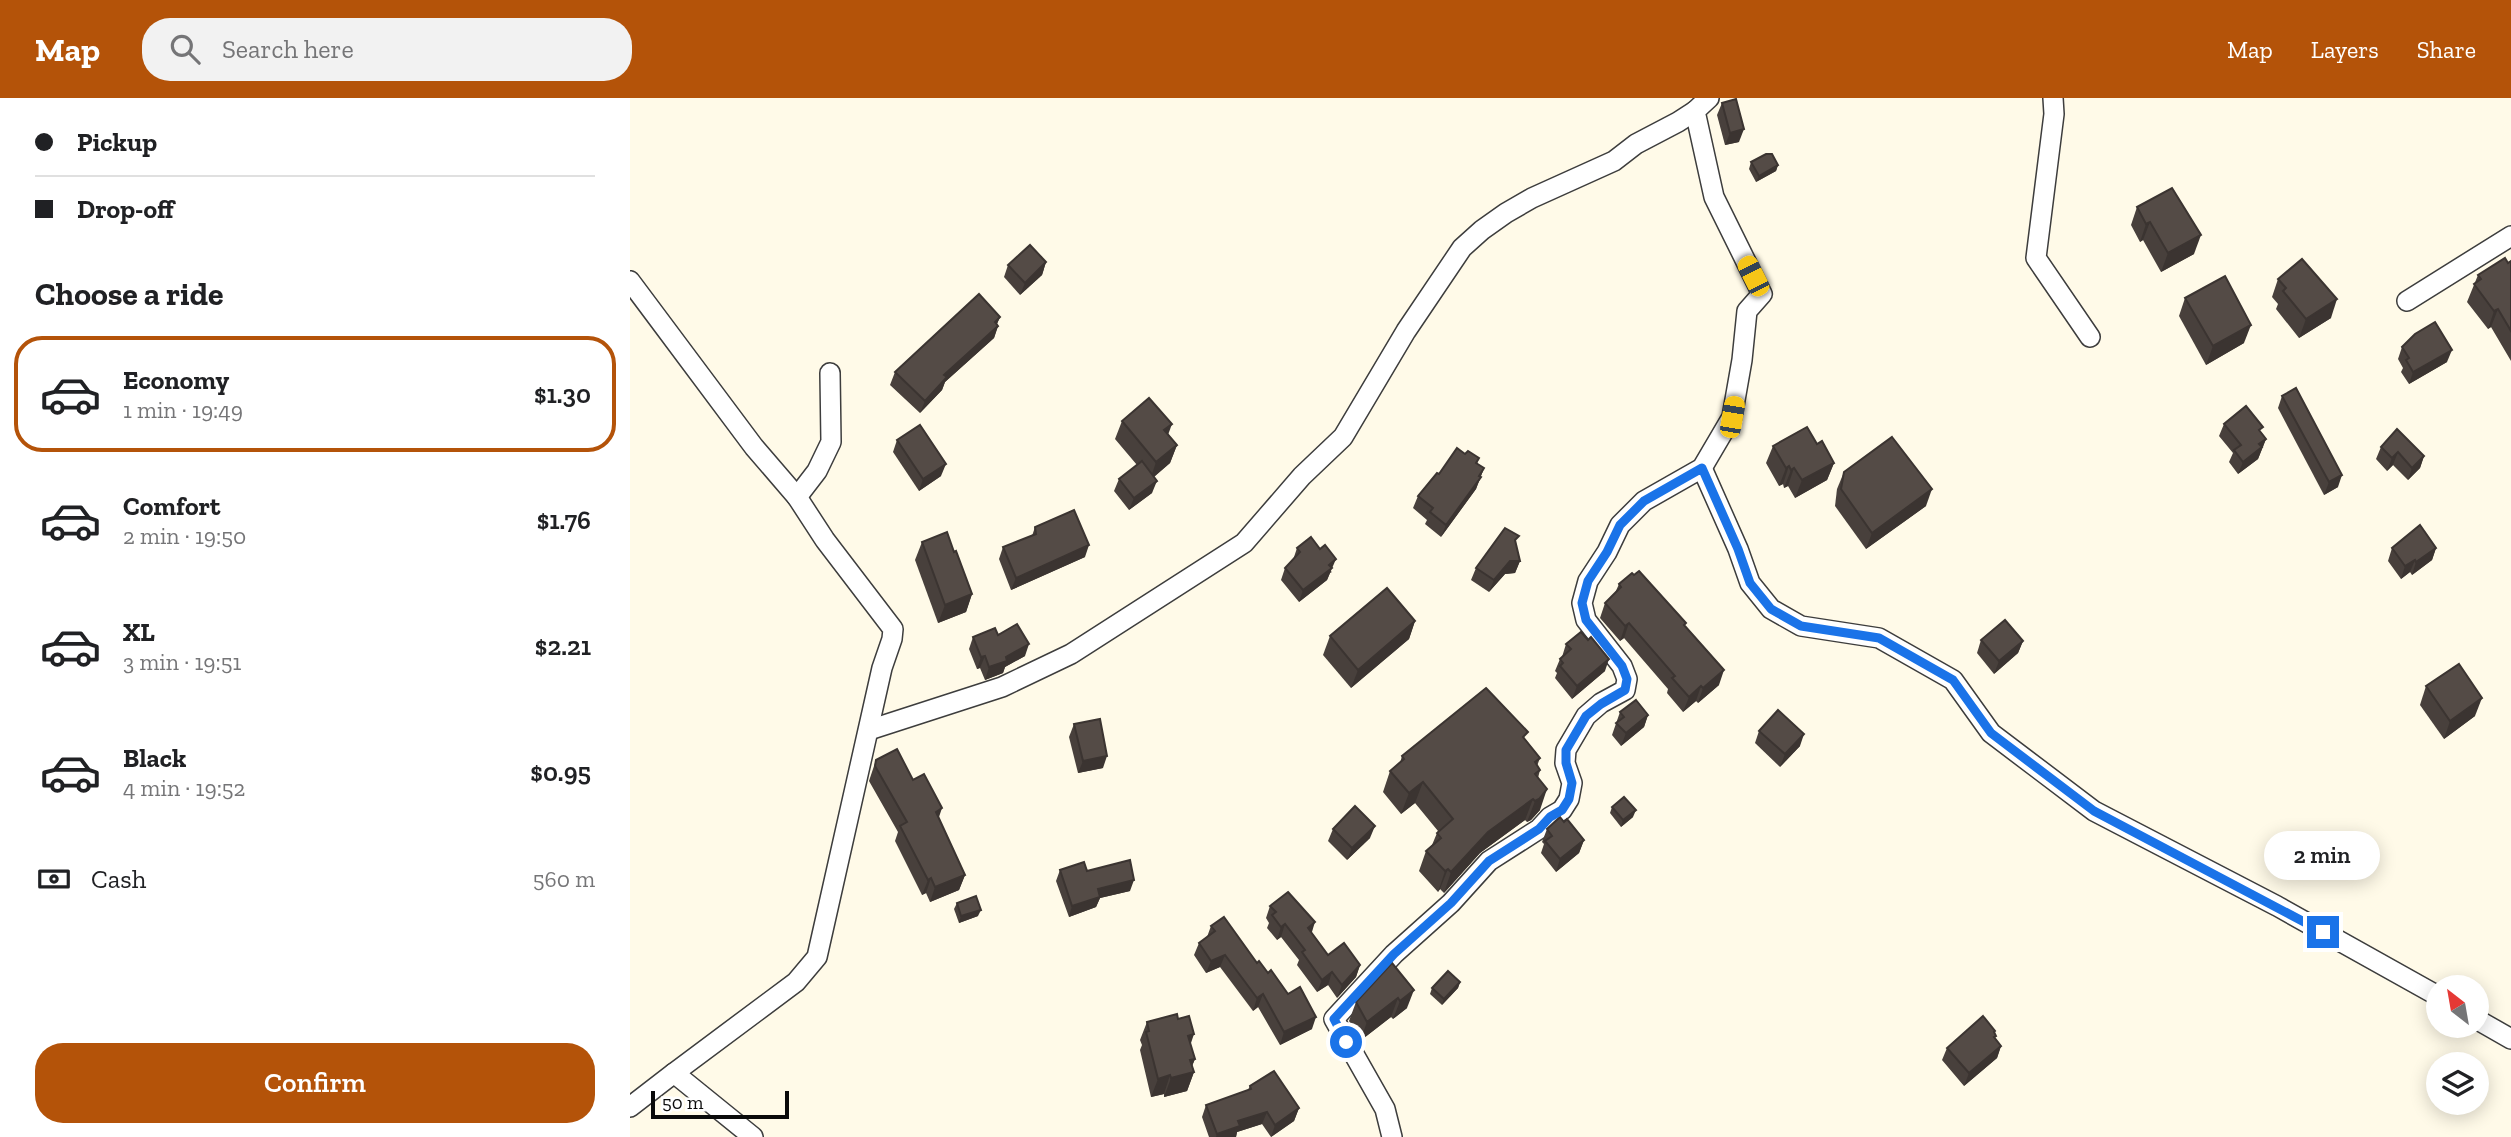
<!DOCTYPE html>
<html lang="en">
<head>
<meta charset="utf-8">
<style>
  :root { --surface:#fff; --page:#f2f2f2; --text:#202124; --muted:#757577; --line:#e0e0e0; --accent:#b45309 }
  body { margin:0; font-family:"Zilla Slab",serif; background:var(--page); color:var(--text); height:100vh; display:flex; flex-direction:column; font-size:26px; white-space:nowrap }
  * { box-sizing:border-box; margin:0 }
  p { font-size:23px; color:var(--muted) }
  .icon { flex:none; width:38px; height:38px; fill:none; stroke:currentColor; stroke-width:2; stroke-linecap:round; stroke-linejoin:round }
  .map { position:relative; flex:1; overflow:hidden }
  .details { display:flex; flex-direction:column; background:var(--surface); width:630px }
  .details>* { flex:none }
  .hud { display:grid; align-content:center; height:154px; padding:0 35px; background:var(--surface) }
  .needle { width:46px; rotate:329deg }
  .fabs { position:absolute; left:1796px; top:877px; display:grid; gap:14px }
  .fabs a { display:grid; place-items:center; width:63px; height:63px; border-radius:50%; background:var(--surface); box-shadow:0 4px 18px #0003; font-size:35px }
  .scale { position:absolute; left:21px; bottom:18px; width:138px; box-sizing:border-box; padding-left:7px; border:4px solid #0a0a0a; border-top:0; font-size:19px; line-height:24px; white-space:nowrap; color:#0a0a0a; -webkit-text-stroke:5px #fff; paint-order:stroke }
  .end { position:absolute; width:32px; height:32px; margin:-16px; border:9px solid #1a73e8; background:#fff; box-shadow:0 0 0 4px #fff }
  .from { border-radius:50% }
  .bubble { position:absolute; height:49px; border-radius:24px; background:var(--surface); box-shadow:0 4px 18px #0003; font-size:23px; font-weight:600; line-height:49px; text-align:center }
  .car { position:absolute; width:21px; height:42px; margin:-21px -10px; border-radius:9px; box-shadow:0 0 5px 2px #0007; background:linear-gradient(#f5c518 24%,#345 0 40%,#f5c518 0 76%,#345 0 86%,#f5c518 0) }
  .hud b { display:flex; align-items:center; gap:24px; height:66px; font-size:26px }
  .hud b+b { border-top:2px solid var(--line) }
  .hud i { width:18px; height:18px; background:var(--text) }
  ul { padding:0; list-style:none }
  li { display:flex; align-items:center; gap:21px; height:116px; margin:0 14px 10px; padding:0 21px; border:4px solid transparent; border-radius:28px }
  li div { flex:1 }
  li b { display:block; font-size:26px }
  li em { font-style:normal; font-weight:600 }
  li.selected { border-color:var(--accent) }
  li>.icon { width:63px; height:63px; stroke-width:1.5 }
  h2 { padding:0 35px; font-size:32px; line-height:84px }
  .pay { display:flex; align-items:center; gap:18px; height:77px; padding:0 35px; font-size:26px }
  .pay p { margin-inline-start:auto }
  .cta { display:flex; gap:14px; margin-top:auto; padding:14px 35px }
  .cta a { flex:1; height:80px; border-radius:28px; background:var(--accent); color:#fff; font-size:28px; font-weight:600; line-height:80px; text-align:center }
  header { display:flex; align-items:center; gap:42px; box-sizing:border-box; height:98px; padding:0 35px; background:var(--accent); color:#fff }
  header strong { font-size:33px }
  nav { display:flex; gap:38px; margin-inline-start:auto; font-size:24px }
  .search { width:490px; height:63px; background:var(--page); display:flex; align-items:center; gap:18px; box-sizing:border-box; padding:0 24px; border-radius:28px; color:var(--muted); font-size:26px }
  main { display:flex; flex:1; min-height:0 }
  .map>svg:first-child { display:block }
  .lines { fill:none; stroke-linecap:round; stroke-linejoin:round }
  .minor-casing { stroke:#3d3d3d; stroke-width:22 }
  .minor { stroke:#fff; stroke-width:19 }
  .wall { fill:#48403c }
  .shaded-wall { fill:#3b3431 }
  .building { fill:#544b46; stroke:#3b3431; stroke-width:2 }
  .route { stroke:#1a73e8; stroke-width:9 }
</style>
</head>
<body>
<header>
<strong>Map</strong>
<div class="search"><svg class="icon" aria-label="search" viewBox="0 0 24 24"><circle cx="10" cy="10" r="6"/><path d="M15 15l6 6"/></svg>Search here</div>
<nav><a>Map</a><a>Layers</a><a>Share</a></nav>
</header>
<main>
<section class="details">
<div class="hud">
<b><i class="from"></i>Pickup</b>
<b><i></i>Drop-off</b>
</div>
<h2>Choose a ride</h2>
<ul>
<li class="selected"><svg class="icon" aria-label="car" viewBox="0 0 24 24"><path d="M5 17H2v-5l4-1 3-4h7l3 4 3 1v5h-3M9 17h6M6 11h13"/><circle cx="7" cy="17" r="2"/><circle cx="17" cy="17" r="2"/></svg><div><b>Economy</b><p>1 min · 19:49</p></div><em>$1.30</em></li>
<li><svg class="icon" aria-label="car" viewBox="0 0 24 24"><path d="M5 17H2v-5l4-1 3-4h7l3 4 3 1v5h-3M9 17h6M6 11h13"/><circle cx="7" cy="17" r="2"/><circle cx="17" cy="17" r="2"/></svg><div><b>Comfort</b><p>2 min · 19:50</p></div><em>$1.76</em></li>
<li><svg class="icon" aria-label="car" viewBox="0 0 24 24"><path d="M5 17H2v-5l4-1 3-4h7l3 4 3 1v5h-3M9 17h6M6 11h13"/><circle cx="7" cy="17" r="2"/><circle cx="17" cy="17" r="2"/></svg><div><b>XL</b><p>3 min · 19:51</p></div><em>$2.21</em></li>
<li><svg class="icon" aria-label="car" viewBox="0 0 24 24"><path d="M5 17H2v-5l4-1 3-4h7l3 4 3 1v5h-3M9 17h6M6 11h13"/><circle cx="7" cy="17" r="2"/><circle cx="17" cy="17" r="2"/></svg><div><b>Black</b><p>4 min · 19:52</p></div><em>$0.95</em></li>
</ul>
<div class="pay"><svg class="icon" aria-label="cash" viewBox="0 0 24 24"><path d="M3 7h18v10H3z"/><circle cx="12" cy="12" r="2"/></svg>Cash<p>560 m</p></div>
<div class="cta"><a>Confirm</a></div>
</section>
<div class="map">
<svg width="1881" height="1039" viewBox="0 0 1881 1039">
  <rect width="100%" height="100%" fill="#fffae8"/>
  <g class="lines">
    <defs>
      <g id="minor">
        <polyline points="1423,0 1424,16 1406,160 1460,239"/>
        <polyline points="0,183 124,349 167,399 195,442 263,531 262,541 252,570 187,859 166,884 44,975"/>
        <polyline points="1777,203 1881,138"/>
        <polyline points="1072,370 1108,451 1120,485 1141,511 1171,528 1249,540 1323,582 1361,635 1464,713 1647,808 1808,898"/>
        <polyline points="167,399 187,373 201,344 200,275"/>
        <polyline points="239,632 372,589 441,556 614,445 672,378 713,339 776,233 832,150 852,132 876,115 902,100 984,63 1006,46 1048,24 1065,13"/>
        <polyline points="1846,921 1881,941"/>
        <polyline points="0,1009 44,975 123,1039"/>
        <polyline points="762,1039 755,1011 704,921 764,856 821,805 859,763 909,731 920,719 932,712 939,701 942,685 935,665 936,652 956,618 971,605 995,592 997,581 992,568 956,522 952,505 958,483 977,454 990,427 1014,403 1072,370 1102,319 1112,262 1117,213 1132,196 1084,99 1065,13 1079,0"/>
      </g>
    </defs>
    <use href="#minor" class="minor-casing"/>
    <use href="#minor" class="minor"/>
  </g>
  <g class="wall">
    <polygon points="1092,5 1109,44 1095,47 1087,17"/>
    <polygon points="1121,64 1148,67 1146,73 1126,84 1119,71"/>
    <polygon points="1507,109 1564,156 1531,174 1513,142 1510,144 1501,127"/>
    <polygon points="1881,163 1881,263 1861,229 1858,231 1837,204 1848,177"/>
    <polygon points="416,164 412,177 390,197 374,179 378,167"/>
    <polygon points="1648,181 1701,220 1669,240 1646,211 1648,206 1642,199"/>
    <polygon points="1555,200 1614,245 1576,267 1549,218"/>
    <polygon points="370,219 367,226 368,228 364,240 315,284 312,292 290,315 260,287 265,274"/>
    <polygon points="1772,249 1817,264 1779,286 1771,274 1773,270 1768,261"/>
    <polygon points="1652,298 1708,389 1694,397 1648,310"/>
    <polygon points="492,323 538,336 547,347 540,365 524,379 522,395 499,412 484,393 489,381 507,367 485,341"/>
    <polygon points="1594,326 1631,334 1636,341 1628,361 1608,376 1599,364 1603,355 1589,338"/>
    <polygon points="267,342 311,378 289,393 263,354"/>
    <polygon points="1187,346 1204,365 1197,382 1165,400 1158,388 1154,390 1153,386 1149,388 1136,365 1143,348"/>
    <polygon points="1751,349 1794,358 1790,370 1778,382 1763,367 1757,373 1746,361"/>
    <polygon points="835,356 849,360 847,366 854,370 846,391 811,439 795,426 797,422 783,410 788,398 809,376"/>
    <polygon points="1214,374 1296,408 1236,451 1205,408 1207,391"/>
    <polygon points="405,429 455,459 381,492 369,461 373,449 402,438"/>
    <polygon points="292,444 342,496 336,514 308,525 285,462"/>
    <polygon points="886,446 890,463 885,475 875,476 859,494 841,482 846,470"/>
    <polygon points="667,450 702,474 700,475 697,482 669,504 651,482 655,470 663,462"/>
    <polygon points="1762,450 1806,450 1802,462 1782,477 1780,474 1771,481 1758,463"/>
    <polygon points="989,486 1055,528 1089,587 1068,605 1066,603 1053,614 1037,595 1038,591 994,540 990,543 970,520 975,505 985,495"/>
    <polygon points="785,523 779,541 721,590 693,557 700,538"/>
    <polygon points="368,537 395,558 375,569 373,575 355,582 350,570 347,571 339,551 343,539"/>
    <polygon points="1351,542 1393,543 1388,555 1364,576 1347,555"/>
    <polygon points="936,546 975,573 942,601 925,580 927,575 925,573 930,561 932,559"/>
    <polygon points="1796,588 1845,618 1814,641 1790,607"/>
    <polygon points="990,614 1018,617 1014,629 991,648 982,637"/>
    <polygon points="444,626 473,670 448,675 439,639"/>
    <polygon points="1129,633 1170,648 1150,669 1125,645"/>
    <polygon points="896,642 910,660 907,668 910,672 908,680 910,712 901,722 897,724 895,722 850,755 814,795 810,791 808,794 789,773 796,753 802,747 807,735 808,733 785,705 771,716 753,694 760,673 770,665 772,658"/>
    <polygon points="246,662 283,682 309,720 335,777 329,792 300,804 296,795 292,797 265,743 268,734 239,683"/>
    <polygon points="982,709 1003,719 991,729 980,715"/>
    <polygon points="934,724 954,742 949,755 926,774 911,755 914,746 912,744 917,731"/>
    <polygon points="703,731 740,740 717,762 698,743"/>
    <polygon points="430,772 457,773 500,793 470,800 466,809 439,819 426,783"/>
    <polygon points="327,805 348,818 329,825 324,811"/>
    <polygon points="640,808 682,835 698,857 730,867 726,879 707,900 698,887 687,894 667,867 669,862 651,839 647,842 637,830 639,825 636,820"/>
    <polygon points="581,828 627,865 682,931 650,947 628,909 623,913 590,869 576,875 564,857 569,845 577,839"/>
    <polygon points="762,865 777,910 763,921 761,919 730,943 719,923 726,904"/>
    <polygon points="830,884 828,890 812,907 800,896 802,890"/>
    <polygon points="548,921 560,946 565,961 562,968 564,974 557,993 534,999 534,996 521,999 510,952 512,947 510,942 517,924"/>
    <polygon points="1365,933 1364,935 1365,941 1371,948 1367,960 1334,988 1312,962 1317,950"/>
    <polygon points="620,988 669,1010 664,1023 641,1039 632,1026 607,1034 606,1039 579,1039 572,1019 576,1007 618,992"/>
  </g>
  <g class="shaded-wall">
    <polygon points="1114,31 1109,44 1095,47 1100,35"/>
    <polygon points="1148,67 1146,73 1126,84 1129,78"/>
    <polygon points="1520,124 1513,142 1510,144 1516,126"/>
    <polygon points="1571,137 1564,156 1531,174 1538,155"/>
    <polygon points="416,164 412,177 390,197 395,185"/>
    <polygon points="1707,201 1701,220 1669,240 1676,221"/>
    <polygon points="1868,211 1861,229 1858,231 1864,213"/>
    <polygon points="370,219 365,230 368,228 364,240 315,284 312,292 290,315 295,303 314,277"/>
    <polygon points="1621,227 1614,245 1576,267 1583,248"/>
    <polygon points="1822,252 1817,264 1779,286 1783,274"/>
    <polygon points="542,326 535,345 534,332"/>
    <polygon points="1636,341 1628,361 1608,376 1613,364 1629,346"/>
    <polygon points="547,347 540,365 520,382 526,364"/>
    <polygon points="1768,354 1763,367 1757,373 1762,360"/>
    <polygon points="1794,358 1790,370 1778,382 1782,370"/>
    <polygon points="1204,365 1197,382 1165,400 1172,382"/>
    <polygon points="316,366 311,378 289,393 293,381"/>
    <polygon points="1159,368 1153,386 1149,388 1156,370"/>
    <polygon points="854,370 846,391 811,439 816,427"/>
    <polygon points="1164,370 1158,388 1154,390 1161,372"/>
    <polygon points="1712,377 1708,389 1694,397 1699,384"/>
    <polygon points="527,383 522,395 499,412 504,400"/>
    <polygon points="1302,391 1296,408 1236,451 1242,435"/>
    <polygon points="459,447 455,459 381,492 386,480"/>
    <polygon points="1806,450 1802,462 1782,477 1786,464"/>
    <polygon points="706,461 697,482 669,504 673,492"/>
    <polygon points="1785,462 1780,474 1771,481 1775,468"/>
    <polygon points="880,463 890,463 885,475 875,476 859,494 864,482"/>
    <polygon points="342,496 336,514 308,525 315,507"/>
    <polygon points="785,523 779,541 721,590 728,572"/>
    <polygon points="999,525 994,540 990,543 995,528"/>
    <polygon points="1393,543 1388,555 1364,576 1369,563"/>
    <polygon points="399,546 395,558 375,569 373,575 355,582 359,569"/>
    <polygon points="355,558 350,570 347,571 351,559"/>
    <polygon points="979,561 975,573 942,601 947,588"/>
    <polygon points="1094,572 1089,587 1068,605 1073,590"/>
    <polygon points="1071,588 1066,603 1053,614 1059,599"/>
    <polygon points="1852,600 1845,618 1814,641 1820,623"/>
    <polygon points="1018,617 1014,629 991,648 996,635"/>
    <polygon points="1174,636 1170,648 1150,669 1155,656"/>
    <polygon points="477,658 473,670 448,675 453,663"/>
    <polygon points="793,684 785,705 771,716 779,695"/>
    <polygon points="917,691 910,712 901,722 897,724 905,703"/>
    <polygon points="903,701 895,722 850,755 814,795 821,774 858,734"/>
    <polygon points="312,710 307,725 306,714"/>
    <polygon points="1006,712 1003,719 991,729 993,722"/>
    <polygon points="745,728 740,740 717,762 722,750"/>
    <polygon points="954,742 949,755 926,774 930,761"/>
    <polygon points="818,771 810,791 808,794 815,773"/>
    <polygon points="335,777 329,792 300,804 305,789"/>
    <polygon points="301,780 296,795 292,797 298,782"/>
    <polygon points="504,782 500,793 470,800 466,809 439,819 442,808 468,791"/>
    <polygon points="351,812 348,818 329,825 331,818"/>
    <polygon points="685,824 681,837 678,830"/>
    <polygon points="655,826 651,839 647,842 651,829"/>
    <polygon points="595,857 590,869 576,875 581,863"/>
    <polygon points="730,867 726,879 707,900 712,887"/>
    <polygon points="702,874 698,887 687,894 692,882"/>
    <polygon points="830,884 828,890 812,907 814,901"/>
    <polygon points="784,892 777,910 763,921 770,903"/>
    <polygon points="633,896 628,909 623,913 627,900"/>
    <polygon points="768,900 761,919 730,943 737,924"/>
    <polygon points="686,919 682,931 650,947 654,934"/>
    <polygon points="564,936 558,954 558,938"/>
    <polygon points="1371,948 1367,960 1334,988 1339,975"/>
    <polygon points="565,961 559,975 564,974 557,993 534,999 541,980 560,962"/>
    <polygon points="540,977 534,996 521,999 528,981"/>
    <polygon points="669,1010 664,1023 641,1039 645,1027"/>
    <polygon points="637,1014 632,1026 607,1034 606,1039 586,1039 587,1036 608,1023"/>
  </g>
  <g class="building">
    <polygon points="1106,1 1114,31 1100,35 1092,5"/>
    <polygon points="1136,56 1142,56 1148,67 1129,78 1121,64"/>
    <polygon points="1542,90 1571,137 1538,155 1520,124 1516,126 1507,109"/>
    <polygon points="400,147 416,164 395,185 378,167"/>
    <polygon points="1875,160 1878,165 1881,163 1881,233 1868,211 1864,213 1844,186 1851,181 1848,177"/>
    <polygon points="1672,161 1707,201 1676,221 1653,193 1656,190 1648,181"/>
    <polygon points="1595,178 1621,227 1583,248 1555,200"/>
    <polygon points="349,196 370,219 365,224 368,228 314,277 317,279 295,303 265,274"/>
    <polygon points="1805,224 1822,252 1783,274 1776,262 1779,260 1772,249 1785,236"/>
    <polygon points="1666,290 1712,377 1699,384 1652,298"/>
    <polygon points="519,300 542,326 534,332 547,347 526,364 492,323"/>
    <polygon points="1616,308 1633,329 1629,332 1636,341 1629,346 1632,349 1613,364 1604,352 1611,347 1594,326"/>
    <polygon points="290,327 316,366 293,381 267,342"/>
    <polygon points="1177,329 1187,346 1192,343 1204,365 1172,382 1164,370 1161,372 1159,368 1156,370 1143,348"/>
    <polygon points="1767,331 1794,358 1782,370 1768,354 1762,360 1751,349"/>
    <polygon points="1262,339 1302,391 1242,435 1211,391 1214,374"/>
    <polygon points="827,350 835,356 838,353 849,360 846,365 854,370 849,378 851,379 816,427 800,414 803,410 788,398 807,375 809,376"/>
    <polygon points="512,363 527,383 504,400 489,381"/>
    <polygon points="444,412 459,447 386,480 373,449 406,436 405,429"/>
    <polygon points="1790,427 1806,450 1786,464 1785,462 1775,468 1762,450"/>
    <polygon points="875,430 889,438 885,442 890,463 880,463 864,482 846,470"/>
    <polygon points="317,434 324,454 326,453 342,496 315,507 292,444"/>
    <polygon points="681,439 690,451 695,447 706,461 699,467 702,470 673,492 655,470 670,454 667,450"/>
    <polygon points="1009,473 1056,525 1054,527 1094,572 1073,590 1071,588 1059,599 1042,580 1045,578 999,525 995,528 975,505 991,489 989,486 1002,475 1004,477"/>
    <polygon points="757,490 785,523 728,572 700,538"/>
    <polygon points="1375,522 1393,543 1369,563 1351,542"/>
    <polygon points="387,526 399,546 376,559 377,563 359,569 355,558 351,559 343,539 365,530 368,537"/>
    <polygon points="951,534 958,542 961,539 979,561 947,588 930,568 933,565 930,561 941,551 936,546"/>
    <polygon points="1829,566 1852,600 1820,623 1796,588"/>
    <polygon points="856,590 898,634 893,639 910,660 905,664 910,672 905,676 917,691 909,701 905,703 903,701 858,734 821,774 818,771 815,773 796,753 811,740 807,735 823,721 793,684 779,695 760,673 774,661 772,658"/>
    <polygon points="1006,602 1018,617 996,635 986,625 994,619 990,614"/>
    <polygon points="1148,612 1174,636 1155,656 1129,633"/>
    <polygon points="470,621 477,658 453,663 444,626"/>
    <polygon points="267,651 283,682 294,676 312,710 306,714 335,777 305,789 301,780 298,782 270,728 277,724 245,668 246,662"/>
    <polygon points="994,699 1006,712 993,722 982,709"/>
    <polygon points="725,708 745,728 722,750 703,731"/>
    <polygon points="930,719 934,724 937,721 954,742 930,761 915,743 922,738 917,731"/>
    <polygon points="500,762 504,782 468,791 470,799 442,808 430,772 454,764 457,773"/>
    <polygon points="658,794 685,824 678,830 698,857 714,845 730,867 712,887 702,874 692,882 672,854 675,852 655,826 651,829 642,817 646,814 640,808"/>
    <polygon points="346,798 351,812 331,818 327,805"/>
    <polygon points="594,819 627,865 629,863 638,875 641,872 658,896 670,889 686,919 654,934 633,896 627,900 595,857 581,863 569,845 585,833 581,828"/>
    <polygon points="762,865 784,892 770,903 768,900 737,924 726,904"/>
    <polygon points="818,873 830,884 814,901 802,890"/>
    <polygon points="547,916 548,921 559,918 564,936 558,938 565,961 560,962 564,974 541,980 540,977 528,981 516,934 519,933 517,924"/>
    <polygon points="1353,918 1365,933 1364,934 1366,938 1364,939 1371,948 1339,975 1317,950"/>
    <polygon points="644,973 669,1010 645,1027 637,1014 608,1023 610,1028 587,1036 576,1007 621,991 620,988"/>
  </g>
  <g class="lines">
    <polyline class="route" points="716,944 704,921 764,856 821,805 859,763 909,731 920,719 932,712 939,701 942,685 936,665 936,652 956,618 971,606 995,592 997,581 992,568 956,522 952,505 958,483 977,454 990,427 1014,403 1072,370 1108,451 1120,485 1141,511 1171,528 1249,540 1323,582 1361,635 1464,713 1693,834"/>
  </g>
</svg>
<div class="fabs">
<a><svg class="needle" viewBox="-14 -14 28 28"><path d="M0-13l5 13h-10z" fill="#e53935"/><path d="M0 13l5-13h-10z" fill="#757577"/></svg></a>
<a><svg class="icon" aria-label="layers" viewBox="0 0 24 24"><path d="M12 4l9 5-9 5-9-5zM3 14l9 5 9-5"/></svg></a>
</div>
<div class="scale">50 m</div>
<i class="end from" style="left:716px;top:944px"></i>
<i class="end" style="left:1693px;top:834px"></i>
<div class="bubble" style="left:1634px;top:733px;width:116px">2 min</div>
<i class="car" style="left:1123px;top:178px;rotate:333deg"></i>
<i class="car" style="left:1102px;top:319px;rotate:10deg"></i>
</div>
</main>
</body>
</html>
